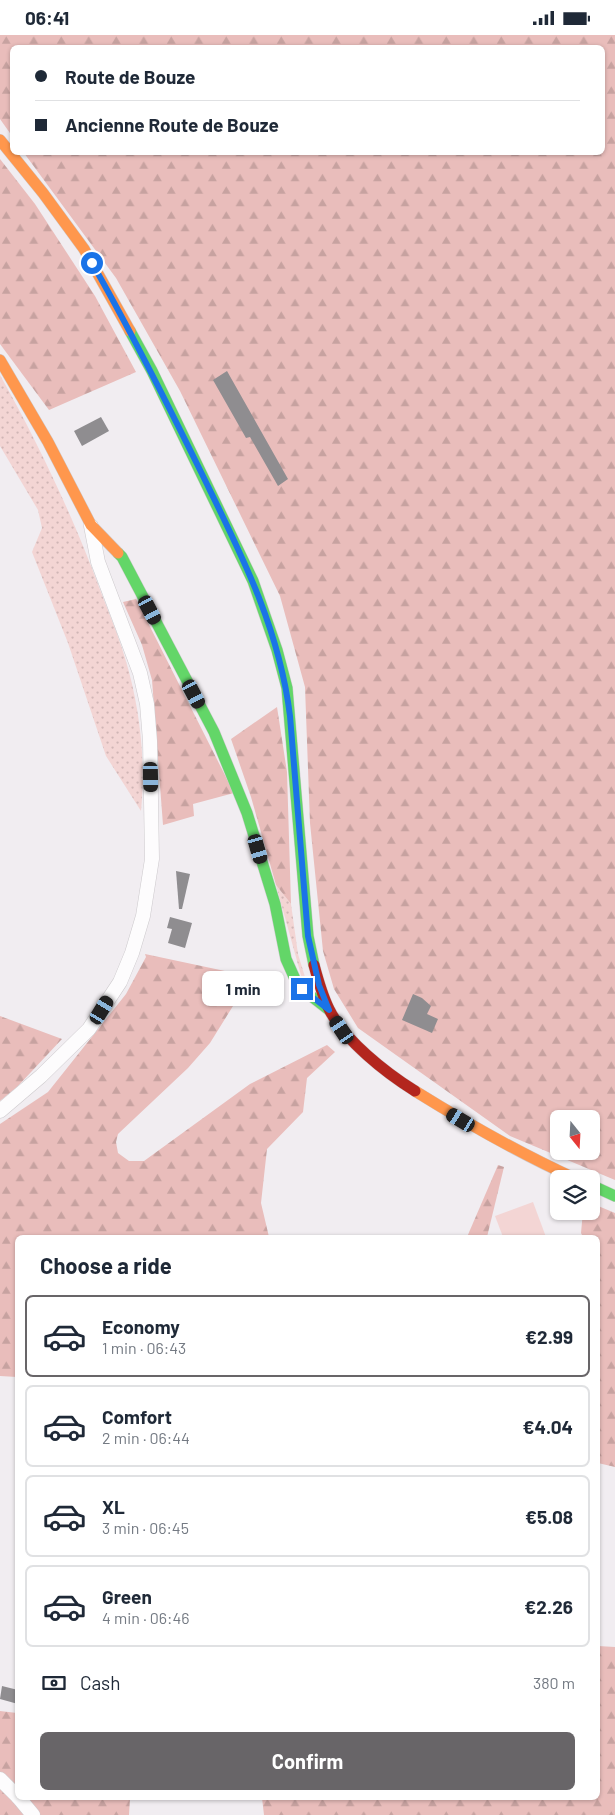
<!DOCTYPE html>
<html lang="en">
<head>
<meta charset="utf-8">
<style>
  :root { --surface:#fff; --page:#f2f2f3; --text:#1f2937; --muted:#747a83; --line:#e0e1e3; --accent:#686568 }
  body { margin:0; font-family:Barlow,sans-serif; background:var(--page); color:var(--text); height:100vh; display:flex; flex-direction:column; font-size:19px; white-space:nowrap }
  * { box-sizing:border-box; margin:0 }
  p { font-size:16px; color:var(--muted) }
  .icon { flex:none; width:28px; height:28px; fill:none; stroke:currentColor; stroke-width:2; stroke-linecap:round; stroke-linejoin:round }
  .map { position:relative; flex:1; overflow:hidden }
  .side { position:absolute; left:15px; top:1200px; width:585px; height:565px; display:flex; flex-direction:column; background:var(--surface); border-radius:8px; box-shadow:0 1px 4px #0004 }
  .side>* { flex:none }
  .top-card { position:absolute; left:10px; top:10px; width:595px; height:110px; border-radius:8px; box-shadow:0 1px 4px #0004; display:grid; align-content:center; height:110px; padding:0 25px; background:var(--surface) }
  .needle { width:32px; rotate:162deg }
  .fabs { position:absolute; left:550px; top:1075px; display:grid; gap:10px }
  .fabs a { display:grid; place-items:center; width:50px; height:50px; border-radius:8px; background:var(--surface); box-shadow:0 1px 4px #0004; font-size:25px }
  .end { position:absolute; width:22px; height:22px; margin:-11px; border:6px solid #1a73e8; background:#fff; box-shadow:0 0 0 2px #fff }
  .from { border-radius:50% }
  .bubble { position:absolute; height:35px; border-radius:8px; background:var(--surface); box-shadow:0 1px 4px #0004; font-size:16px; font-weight:700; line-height:35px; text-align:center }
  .car { position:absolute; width:15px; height:30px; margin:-15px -8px; border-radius:6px; box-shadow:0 0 4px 1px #0007; background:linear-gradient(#222 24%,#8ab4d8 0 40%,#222 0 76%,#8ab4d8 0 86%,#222 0) }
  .top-card b { display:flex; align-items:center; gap:18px; height:48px; font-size:19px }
  .top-card b+b { border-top:1px solid var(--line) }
  .top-card i { width:12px; height:12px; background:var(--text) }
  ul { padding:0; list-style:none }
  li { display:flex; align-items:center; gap:15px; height:82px; margin:0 10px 8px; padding:0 15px; border:2px solid var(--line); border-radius:8px }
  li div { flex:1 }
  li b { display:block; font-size:19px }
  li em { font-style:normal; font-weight:700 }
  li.selected { border-color:var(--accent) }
  li>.icon { width:45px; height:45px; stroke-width:1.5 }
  h2 { padding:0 25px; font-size:22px; line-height:60px }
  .pay { display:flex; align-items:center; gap:12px; height:55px; padding:0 25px; font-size:19px }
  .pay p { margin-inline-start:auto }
  .primary-button { display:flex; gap:10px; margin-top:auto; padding:10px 25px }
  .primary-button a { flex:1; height:58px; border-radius:8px; background:var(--accent); color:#fff; font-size:20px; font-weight:700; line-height:58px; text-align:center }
  .status { display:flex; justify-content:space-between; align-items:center; height:35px; padding:0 25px; background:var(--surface); direction:ltr }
  .status svg { height:14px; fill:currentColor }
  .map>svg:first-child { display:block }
  .grass { fill:url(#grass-dots) }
  .forest { fill:url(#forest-firs); fill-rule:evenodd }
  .pitch { fill:#f3d5d4 }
  .building { fill:#8f8d90 }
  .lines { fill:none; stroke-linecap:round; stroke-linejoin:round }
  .street-casing { stroke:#cdcacd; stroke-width:15 }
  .fast-casing { stroke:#cdcacd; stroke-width:12 }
  .slow-casing { stroke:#cdcacd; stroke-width:12 }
  .jam-casing { stroke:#cdcacd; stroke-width:12 }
  .street { stroke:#fdfcfd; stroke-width:14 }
  .fast { stroke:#63d668; stroke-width:11 }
  .slow { stroke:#ff974d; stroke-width:11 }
  .jam { stroke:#b3261e; stroke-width:11 }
  .route { stroke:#1a73e8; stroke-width:6 }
</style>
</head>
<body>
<div class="status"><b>06:41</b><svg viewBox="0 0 49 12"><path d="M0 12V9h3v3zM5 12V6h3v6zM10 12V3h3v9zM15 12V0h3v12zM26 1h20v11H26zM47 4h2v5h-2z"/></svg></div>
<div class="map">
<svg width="615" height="1780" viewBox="0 0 615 1780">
  <defs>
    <pattern id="grass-dots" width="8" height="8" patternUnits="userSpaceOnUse" patternTransform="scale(1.25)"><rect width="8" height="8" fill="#f3d5d4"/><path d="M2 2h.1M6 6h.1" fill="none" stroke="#d0b6b6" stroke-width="1.8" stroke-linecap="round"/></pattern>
    <pattern id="forest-firs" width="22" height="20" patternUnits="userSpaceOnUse" patternTransform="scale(1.25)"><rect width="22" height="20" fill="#e9bdbb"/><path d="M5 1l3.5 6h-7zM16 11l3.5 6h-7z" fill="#c7a2a0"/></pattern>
  </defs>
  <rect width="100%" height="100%" fill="#f1edf1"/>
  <g class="grass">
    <path d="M0,340c38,68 72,139 99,212 9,24 19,47 26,71 15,49 21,103 16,153l-35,-55 -38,-113 -36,-91 10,-24 -4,-18 -38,-64z"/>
    <polygon points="276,850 291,869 298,919 305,942 302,944"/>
  </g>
  <g class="forest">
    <path d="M0,0h615v1145l-105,-44 -152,-108 -24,-39 -11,-38 -13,-128 -5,-136 -25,-91 -100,-205 -64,-113 -92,-125h578v-106h-590v89l-12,-17zM559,1084h32v32h-32z"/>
    <polygon points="0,124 35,169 95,261 136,337 49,375 0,309"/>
    <polygon points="136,564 234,758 193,769 194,781 163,790 152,645 142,610 123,567"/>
    <polygon points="277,672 287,737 291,869 276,850 251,762 231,704"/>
    <polygon points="145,919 239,939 237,958 233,971 210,1008 188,1033 118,1099 116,1107 118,1118 129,1126 144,1126 250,1049 327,1010 335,1017 307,1043 303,1077 267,1114 261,1168 269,1202 18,1202 17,1342 0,1341 0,1089 48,1057 126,959 146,922"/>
    <polygon points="0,981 62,1004 17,1052 0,1066"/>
    <polygon points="498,1130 504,1132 487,1202 467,1202"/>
    <polygon points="591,1168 615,1178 615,1432 598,1428 598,1202 583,1202 581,1198 583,1176 591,1176"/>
    <polygon points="598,1611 615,1612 615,1780 264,1780 262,1763 598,1762"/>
    <polygon points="0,1676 17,1678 18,1762 130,1763 129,1780 0,1780"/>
  </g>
  <polygon class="pitch" points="533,1167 546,1202 503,1202 495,1181"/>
  <g class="building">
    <polygon points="227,336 288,444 278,451 250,402 246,403 213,345"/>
    <polygon points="101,382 109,396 82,411 74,396"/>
    <polygon points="176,836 190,839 182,874 179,874"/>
    <polygon points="170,882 192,888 185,913 168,908 172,894 167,893"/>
    <polygon points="413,959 422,963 431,971 427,979 438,984 432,998 402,985"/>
    <polygon points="2,1651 18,1655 18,1669 0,1664"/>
  </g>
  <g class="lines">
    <defs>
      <g id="street">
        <polyline points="0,1076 41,1041 89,994 120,947 132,918 143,881 152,824 150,706 147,669 140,638 98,527 91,491"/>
        <polyline points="0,1744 18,1762"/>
        <polyline points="18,1762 33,1780"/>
      </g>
      <g id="fast">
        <polyline points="130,296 152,336 253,546 277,615 287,653 308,901 314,930"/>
        <polyline points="118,518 122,522 214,697 247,778 275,869 286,924 295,944 302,954 329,975"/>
        <polyline points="591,1150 615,1161"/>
      </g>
      <g id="slow">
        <polyline points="0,105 43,158 84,214 130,296"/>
        <polyline points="0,325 48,407 91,490 118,518"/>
        <path d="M415,1056c53,33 104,62 161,88"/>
      </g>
      <path id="jam" d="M314,930c4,15 8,30 15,44 15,31 57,64 86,82"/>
    </defs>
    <use href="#street" class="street-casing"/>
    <use href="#fast" class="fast-casing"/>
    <use href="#slow" class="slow-casing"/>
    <use href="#jam" class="jam-casing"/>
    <use href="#street" class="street"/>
    <use href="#fast" class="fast"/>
    <use href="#slow" class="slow"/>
    <use href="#jam" class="jam"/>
  </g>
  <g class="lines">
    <path class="route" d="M92,228c39,68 74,138 109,209 39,80 78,154 89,244l18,220 11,49 10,25 -27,-21"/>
  </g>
</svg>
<div class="fabs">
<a><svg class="needle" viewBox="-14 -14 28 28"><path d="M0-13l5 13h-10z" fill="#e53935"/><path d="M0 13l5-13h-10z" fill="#747a83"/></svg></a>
<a><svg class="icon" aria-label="layers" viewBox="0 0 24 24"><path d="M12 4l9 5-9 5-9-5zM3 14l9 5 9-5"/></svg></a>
</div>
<i class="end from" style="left:92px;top:228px"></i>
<i class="end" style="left:302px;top:954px"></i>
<div class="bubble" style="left:202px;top:936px;width:82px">1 min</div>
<i class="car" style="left:150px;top:575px;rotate:152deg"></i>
<i class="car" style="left:194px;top:659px;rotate:152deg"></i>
<i class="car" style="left:151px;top:742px;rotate:179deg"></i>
<i class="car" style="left:258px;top:814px;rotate:164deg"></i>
<i class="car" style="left:102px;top:975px;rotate:31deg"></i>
<i class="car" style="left:342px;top:995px;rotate:326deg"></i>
<i class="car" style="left:461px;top:1085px;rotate:301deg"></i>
<div class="top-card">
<b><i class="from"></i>Route de Bouze</b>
<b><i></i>Ancienne Route de Bouze</b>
</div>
<section class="side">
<h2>Choose a ride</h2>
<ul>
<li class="selected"><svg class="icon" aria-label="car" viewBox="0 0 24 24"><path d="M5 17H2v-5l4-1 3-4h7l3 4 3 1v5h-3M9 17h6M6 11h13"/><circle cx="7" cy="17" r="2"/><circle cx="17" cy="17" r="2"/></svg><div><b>Economy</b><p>1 min · 06:43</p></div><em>€2.99</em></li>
<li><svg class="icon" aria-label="car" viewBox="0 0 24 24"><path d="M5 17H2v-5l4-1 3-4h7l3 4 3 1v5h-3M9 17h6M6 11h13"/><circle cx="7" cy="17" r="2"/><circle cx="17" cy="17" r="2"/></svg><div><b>Comfort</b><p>2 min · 06:44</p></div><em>€4.04</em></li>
<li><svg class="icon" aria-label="car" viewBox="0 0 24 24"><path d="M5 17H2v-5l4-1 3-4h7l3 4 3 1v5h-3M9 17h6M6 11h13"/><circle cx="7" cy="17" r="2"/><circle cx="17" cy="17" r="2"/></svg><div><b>XL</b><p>3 min · 06:45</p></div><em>€5.08</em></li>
<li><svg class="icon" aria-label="car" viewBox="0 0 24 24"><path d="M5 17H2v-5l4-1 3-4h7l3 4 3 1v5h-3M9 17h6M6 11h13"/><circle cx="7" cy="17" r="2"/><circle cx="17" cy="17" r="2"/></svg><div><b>Green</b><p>4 min · 06:46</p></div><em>€2.26</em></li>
</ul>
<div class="pay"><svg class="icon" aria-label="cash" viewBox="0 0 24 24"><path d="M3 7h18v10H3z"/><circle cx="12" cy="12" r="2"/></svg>Cash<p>380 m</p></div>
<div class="primary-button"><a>Confirm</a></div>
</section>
</div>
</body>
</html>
